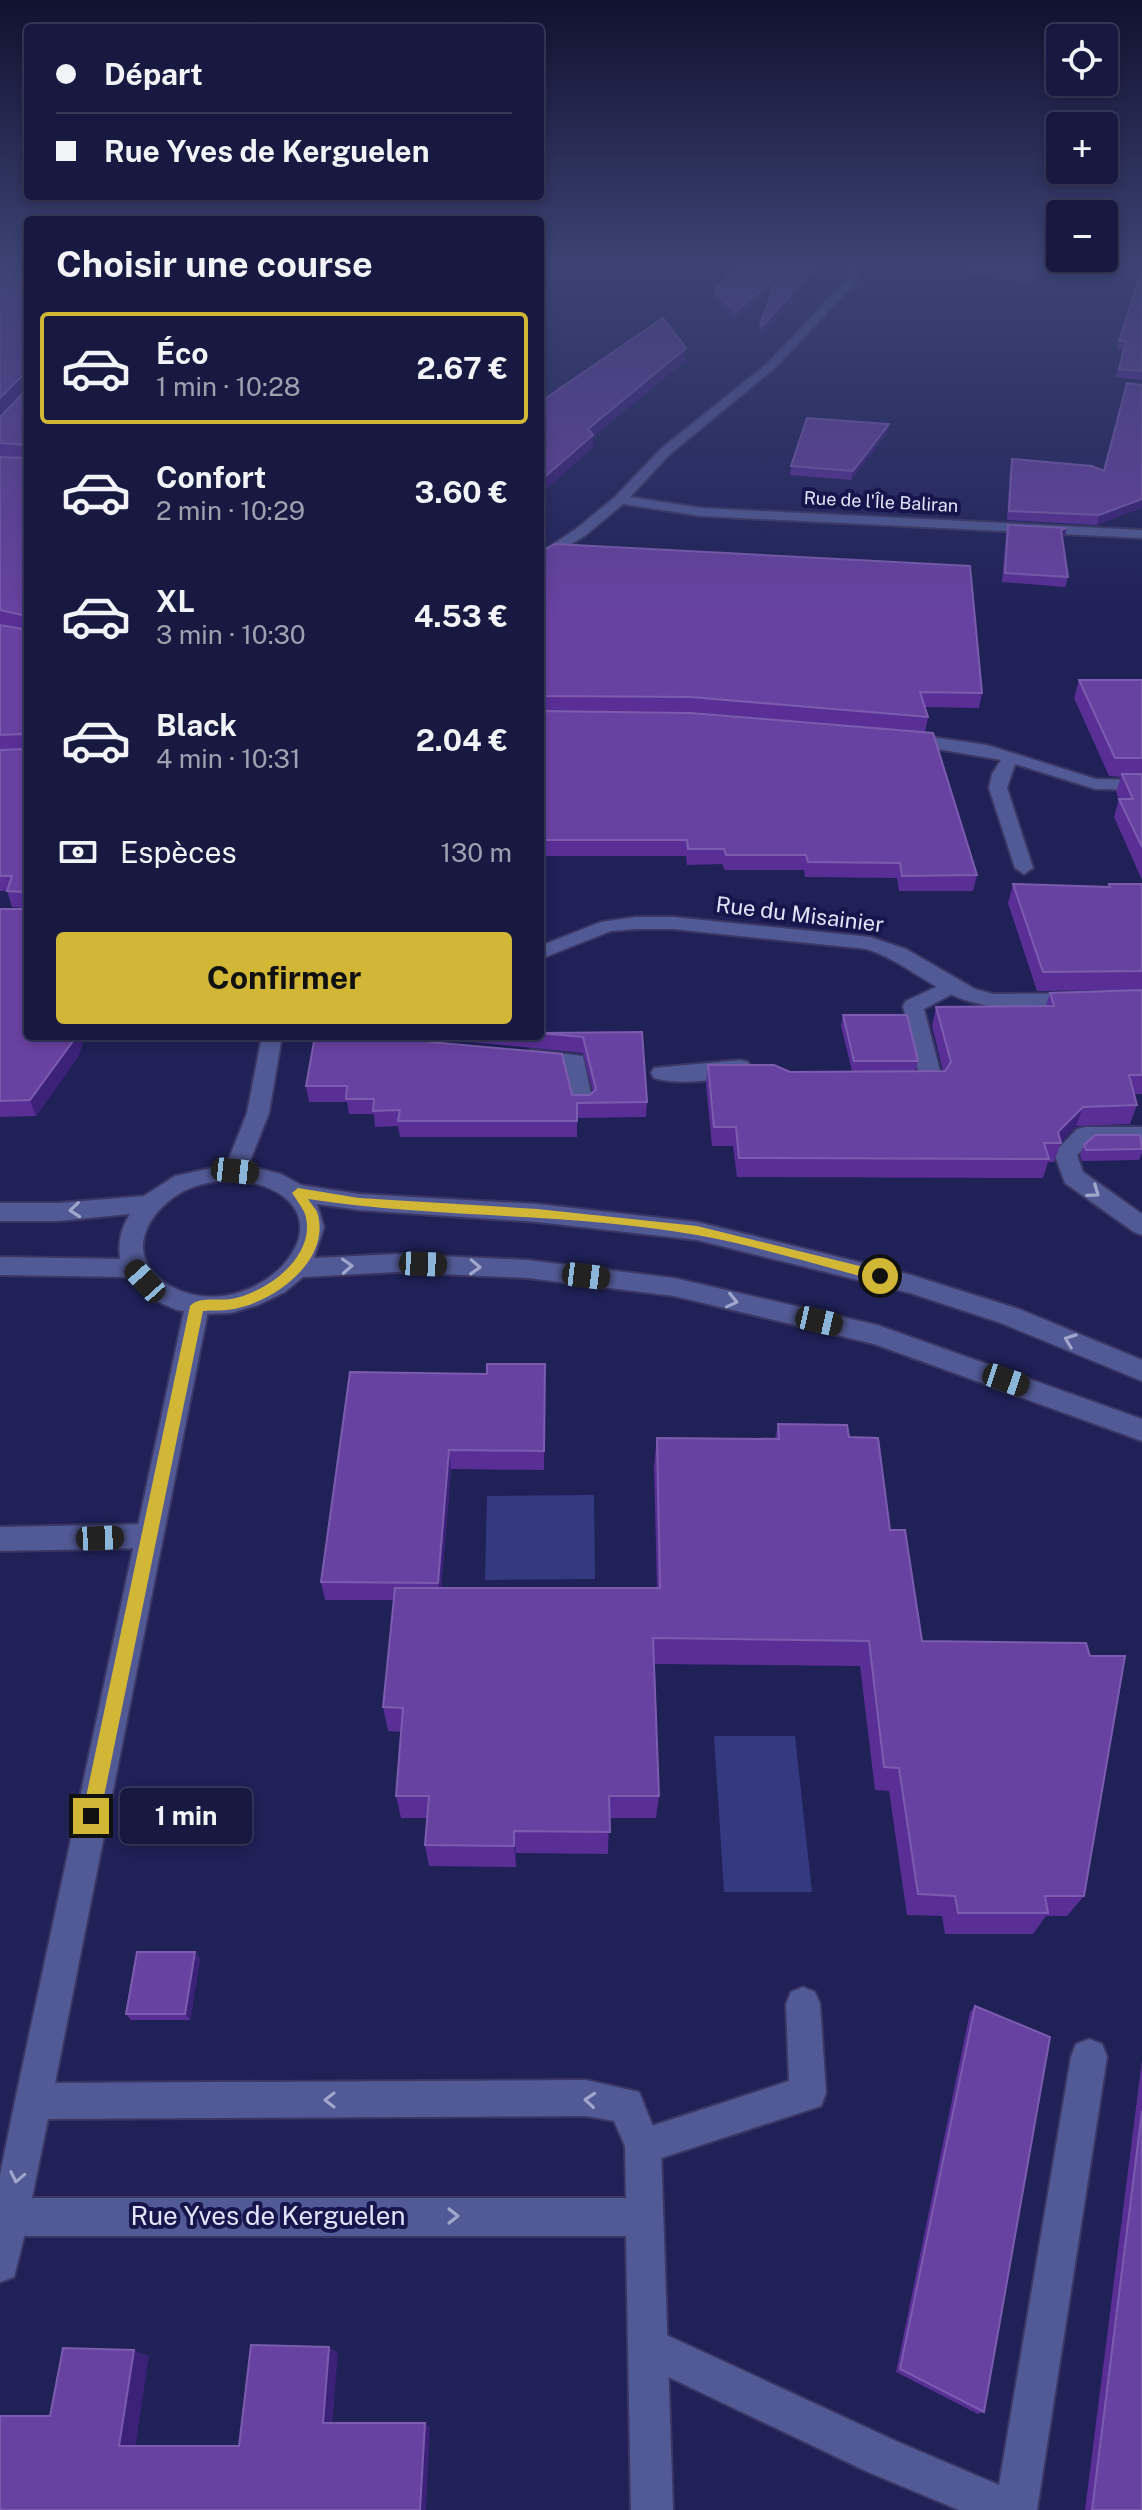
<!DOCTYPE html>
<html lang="fr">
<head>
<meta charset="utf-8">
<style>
  :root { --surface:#171941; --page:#202248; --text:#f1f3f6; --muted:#9ea0b1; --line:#36385a; --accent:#d2b736 }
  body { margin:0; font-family:"Public Sans",sans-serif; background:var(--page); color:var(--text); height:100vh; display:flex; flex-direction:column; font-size:30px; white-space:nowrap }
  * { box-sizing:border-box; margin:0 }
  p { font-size:26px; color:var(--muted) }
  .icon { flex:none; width:44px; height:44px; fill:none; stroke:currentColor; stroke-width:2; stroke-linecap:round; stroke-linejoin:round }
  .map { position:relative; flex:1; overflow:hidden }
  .details { position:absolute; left:24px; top:216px; width:520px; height:824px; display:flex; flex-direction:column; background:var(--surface); border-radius:8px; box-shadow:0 4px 12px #0003,0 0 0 2px var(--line) }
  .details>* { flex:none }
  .hud { position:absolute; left:24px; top:24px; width:520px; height:176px; border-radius:8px; box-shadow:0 4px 12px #0003,0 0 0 2px var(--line); display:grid; align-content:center; height:176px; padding:0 32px; background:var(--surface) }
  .fabs { position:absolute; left:1046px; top:24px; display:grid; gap:16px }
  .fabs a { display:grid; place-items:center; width:72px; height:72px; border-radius:8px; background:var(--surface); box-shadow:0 4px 12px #0003,0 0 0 2px var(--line); font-size:40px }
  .end { position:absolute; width:36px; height:36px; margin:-18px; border:10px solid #d2b736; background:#111; box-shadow:0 0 0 4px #111 }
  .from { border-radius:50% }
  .bubble { position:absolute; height:56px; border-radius:8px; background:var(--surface); box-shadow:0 4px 12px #0003,0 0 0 2px var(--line); font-size:26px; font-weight:700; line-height:56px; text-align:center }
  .car { position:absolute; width:24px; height:48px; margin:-24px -12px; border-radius:10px; box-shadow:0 0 6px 2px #0007; background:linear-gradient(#222 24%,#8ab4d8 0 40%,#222 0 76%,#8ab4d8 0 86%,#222 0) }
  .hud b { display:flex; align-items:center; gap:28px; height:76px; font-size:30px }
  .hud b+b { border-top:2px solid var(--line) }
  .hud i { width:20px; height:20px; background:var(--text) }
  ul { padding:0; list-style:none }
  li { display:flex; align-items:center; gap:24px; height:112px; margin:0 16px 12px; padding:0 16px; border:4px solid transparent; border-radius:8px }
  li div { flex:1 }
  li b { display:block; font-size:30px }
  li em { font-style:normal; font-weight:700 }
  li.active { border-color:var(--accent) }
  li>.icon { width:72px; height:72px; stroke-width:1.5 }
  h2 { padding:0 32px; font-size:36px; line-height:96px }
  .pay { display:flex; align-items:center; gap:20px; height:88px; padding:0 32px; font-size:30px }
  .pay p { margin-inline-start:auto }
  .cta { display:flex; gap:16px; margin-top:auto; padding:16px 32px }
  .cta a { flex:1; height:92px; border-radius:8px; background:var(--accent); color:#111; font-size:32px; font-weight:700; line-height:92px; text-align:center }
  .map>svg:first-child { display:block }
  .green { fill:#353a80 }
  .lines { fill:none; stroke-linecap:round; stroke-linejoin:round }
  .lane-casing { stroke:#3a3765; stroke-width:4 }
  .street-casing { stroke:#3a3765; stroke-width:4 }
  .secondary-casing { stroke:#3a3765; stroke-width:4 }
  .lane { fill:#525a95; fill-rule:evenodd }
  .street { fill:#525a95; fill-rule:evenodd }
  .secondary { fill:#525a95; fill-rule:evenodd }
  .wall { fill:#592f96 }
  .shaded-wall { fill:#3c2179 }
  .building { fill:#6842a1; stroke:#7b5caf; stroke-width:2 }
  .oneway { stroke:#a1a6cd }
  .route { fill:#d2b736 }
  .labels { text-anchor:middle; stroke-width:8; stroke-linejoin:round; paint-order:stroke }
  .far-street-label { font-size:18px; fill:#e1e5fa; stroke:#17164c }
  .street-label { font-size:22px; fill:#e1e5fa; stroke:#17164c }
  .near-street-label { font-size:26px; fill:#e1e5fa; stroke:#17164c }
</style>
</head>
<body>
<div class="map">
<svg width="1142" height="2510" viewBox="0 0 1142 2510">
  <rect width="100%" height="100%" fill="#1f2157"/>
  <g class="green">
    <polygon points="594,1495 595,1579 485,1580 487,1496"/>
    <polygon points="714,1736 795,1736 812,1892 724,1892"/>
  </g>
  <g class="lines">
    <defs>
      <g id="lane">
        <polygon points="951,980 958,981 961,986 958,991 924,1009 943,1082 940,1087 905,1087 902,1082 905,1077 919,1075 903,1006 906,1001"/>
        <polygon points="532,1050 583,1056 593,1103 590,1108 574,1108 565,1067 525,1062 521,1057 525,1052"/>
        <path d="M740,1060l8,2 3,5 -3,5c-28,8 -66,14 -94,6l-3,-5 3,-5z"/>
        <polygon points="1085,1127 1142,1127 1142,1143 1090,1143 1077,1155 1083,1172 1142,1214 1142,1235 1134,1232 1065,1183 1054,1153 1077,1129"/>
        <polygon points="149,1524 159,1527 163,1536 159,1545 149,1548 0,1551 0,1527"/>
        <polygon points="803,1987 815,1992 820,2004 826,2093 821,2106 643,2164 630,2159 625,2146 630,2133 789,2081 786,2004 791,1992"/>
        <polygon points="1089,2039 1102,2044 1107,2057 1037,2510 959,2510 868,2472 635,2361 629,2347 635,2333 649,2327 898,2442 999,2485 1071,2057 1076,2044"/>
        <polygon points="10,2198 23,2204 29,2217 14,2277 0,2282 0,2202"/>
      </g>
      <g id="street">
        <polygon points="849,266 859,266 859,279 776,367 670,454 630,497 701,508 1142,530 1142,538 701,516 623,504 586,535 540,563 540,553 576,529 615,497 662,448 768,363 850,276"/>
        <polygon points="903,733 987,745 1096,779 1142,780 1142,790 1095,789 1015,764 1007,788 1033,868 1024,874 1015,868 989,788 992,774 1001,760 897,742 895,738 897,734"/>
        <path d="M636,917h37l197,20 36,12 69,40 18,5 149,-1v14c-53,0 -128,9 -177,-7 -33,-11 -62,-39 -98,-51l-194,-20h-37l-25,2 -71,28v-13l61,-24z"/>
        <polygon points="262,1036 282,1036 269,1113 246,1171 243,1177 227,1177 224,1171 247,1113"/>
        <path d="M197,1296l9,3 3,7 -154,777 531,-3 53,12 22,54 12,364h-42l-5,-274h-616l-10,-4v-57l15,-74 170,-795 3,-7zM586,2116l28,5 11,25 1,52h-594l16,-79z"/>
      </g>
      <path id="secondary" d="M235,1163l46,11 20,11 58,9 178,10 160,18 214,53 108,34 123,51v21l-141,-58 -91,-30 -213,-53 -160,-18 -178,-12 -42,-6 7,23 -10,31 83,-4 130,6 147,18 203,47 265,94v22l-268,-97 -200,-48 -147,-18 -130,-6 -94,5 -18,15 -27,13 -27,8 -27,1 -27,-4 -30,-13 -18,-20 -129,-2v-18l120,2c-2,-18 1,-30 10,-45l-72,7h-58v-18h58l86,-7 31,-20zM235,1179c135,21 32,145 -54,112 -57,-22 -44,-73 1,-99 16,-9 35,-11 53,-13z"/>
    </defs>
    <use href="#lane" class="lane-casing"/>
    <use href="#street" class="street-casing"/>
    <use href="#secondary" class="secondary-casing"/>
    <use href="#lane" class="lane"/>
    <use href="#street" class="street"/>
    <use href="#secondary" class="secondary"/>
  </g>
  <g class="wall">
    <polygon points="0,266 28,266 28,1036 85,1036 78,1057 36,1116 0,1117 0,909 23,909 24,908 12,907 7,891 0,891 0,625 23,629 0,624 0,417 27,389 27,387 0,414"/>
    <polygon points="823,266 762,334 759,333 760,325 774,287 735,319 715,298 715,290"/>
    <polygon points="964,266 1046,266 1035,283 963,274"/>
    <polygon points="1078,266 1103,266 1098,269"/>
    <polygon points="1142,269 1142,380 1116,377 1124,350 1117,349"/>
    <polygon points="1142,385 1097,525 1007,520 1010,468 1012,459 1104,471"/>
    <polygon points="887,433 851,480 790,475 791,466"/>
    <polygon points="1008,525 1064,537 1062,538 1068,577 1065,587 1002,582 1006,534"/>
    <polygon points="540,552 982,693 979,708 925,707 928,717 925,732 690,712 540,711"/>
    <polygon points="1079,680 1142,680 1142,880 1114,817 1119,799 1116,792 1121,777 1109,776 1074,698"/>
    <polygon points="540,711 977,875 973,891 899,891 897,878 805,877 804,870 725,870 722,864 687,865 686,856 540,856"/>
    <polygon points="1013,884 1108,887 1109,884 1142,884 1142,990 1037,991 1008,903"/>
    <polygon points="540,956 546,972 543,1033 642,1032 647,1102 646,1117 577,1118 577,1137 400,1137 398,1126 375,1127 374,1114 349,1114 347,1102 309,1102 306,1086 421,1039 572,1095 590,1095 593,1092 583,1053 441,1039 438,1036 540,1036"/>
    <polygon points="1142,990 1142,1094 1134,1094 1137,1105 1130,1124 1076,1126 1061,1142 1054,1162 1048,1162 1043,1178 737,1177 733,1146 712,1146 706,1084 708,1065 790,1072 852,1071 841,1026 843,1015 918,1061 915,1071 943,1071 932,1026 936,1007 1046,1006 1050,993"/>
    <polygon points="1084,1145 1142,1149 1142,1153 1139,1160 1082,1161 1080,1156"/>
    <polygon points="545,1364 544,1470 451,1469 441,1588 657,1588 654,1466 657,1438 775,1439 778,1424 849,1437 890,1530 922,1641 1084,1896 1067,1916 1046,1916 1033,1934 945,1934 942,1916 907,1915 889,1791 875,1790 860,1666 654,1664 659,1796 656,1818 609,1818 608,1854 516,1853 516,1867 429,1866 425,1845 427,1818 401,1818 396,1796 401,1732 388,1731 383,1707 394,1600 325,1600 321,1582 487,1374"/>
    <polygon points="195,1952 200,1959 190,2020 131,2020 126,2014"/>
    <polygon points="975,2006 984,2412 978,2414 896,2372 970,2012"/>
    <polygon points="1142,2060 1142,2510 1085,2510"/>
  </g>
  <g class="shaded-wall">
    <polygon points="817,266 823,266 762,334 762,326"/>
    <polygon points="1042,266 1046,266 1035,283 1037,275"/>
    <polygon points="778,276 777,284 735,319 736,311"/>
    <polygon points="686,348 686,361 593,437 593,448 540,494 540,481 588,429"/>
    <polygon points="25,373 28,386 0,414 0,398"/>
    <polygon points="889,424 887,433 851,480 853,471"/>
    <polygon points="1142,499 1142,508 1097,525 1099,515"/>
    <polygon points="1067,528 1064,537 1059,539 1061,530"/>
    <polygon points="74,1036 85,1036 78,1057 36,1116 30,1100"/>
    <polygon points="1083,1107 1076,1126 1060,1143 1058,1132"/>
    <polygon points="449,1450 451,1469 440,1601 438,1583"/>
    <polygon points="514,1831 516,1853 516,1867 514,1846"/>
    <polygon points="195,1952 200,1959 190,2020 185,2014"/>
    <polygon points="329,2347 338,2353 332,2427 323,2423"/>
    <polygon points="134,2350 149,2356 135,2449 119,2446"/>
    <polygon points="425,2423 430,2427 426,2510 420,2510"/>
  </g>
  <g class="building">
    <polygon points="0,266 28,266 28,1036 74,1036 73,1041 30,1100 0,1101 0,909 23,909 26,906 25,892 7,891 12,876 0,876 0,750 26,749 26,737 23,734 0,735 0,625 23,629 27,626 27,616 0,610 0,457 24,458 28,455 27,445 0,443 0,417 27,389 28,376 25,373 0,398 0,287 10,278 0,278"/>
    <polygon points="737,266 817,266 762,326 760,325 778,276 736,311 715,290"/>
    <polygon points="965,266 1042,266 1037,275"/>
    <polygon points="1142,269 1142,371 1119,369 1126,341 1119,341"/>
    <polygon points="663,318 686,348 588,429 593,435 540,481 540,402"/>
    <polygon points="1127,383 1142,385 1142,499 1099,515 1009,511 1012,459 1092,466 1104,471"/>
    <polygon points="807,418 889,424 853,471 791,466"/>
    <polygon points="1008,525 1067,528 1061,530 1068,577 1005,573"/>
    <polygon points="555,544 970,566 982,693 920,692 928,717 691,697 540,696 540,552"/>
    <polygon points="1079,680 1142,680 1142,758 1115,758"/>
    <polygon points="540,711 691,713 933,733 977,875 902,876 900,863 808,862 806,855 726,855 724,849 688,849 687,840 540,840"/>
    <polygon points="1122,774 1142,774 1142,847 1119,799 1133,799"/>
    <polygon points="1013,884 1110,887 1109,884 1142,884 1142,971 1043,972"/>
    <polygon points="540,956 545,956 543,1033 642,1032 647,1102 577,1103 577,1121 398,1121 400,1110 373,1111 374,1099 346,1099 347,1086 306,1086 315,1036 419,1036 421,1039 430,1042 562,1054 572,1095 590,1095 596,1089 583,1037 540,1033"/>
    <polygon points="1142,990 1142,1075 1129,1075 1137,1105 1083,1107 1058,1132 1061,1143 1044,1143 1049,1159 739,1158 736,1127 714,1127 708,1065 774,1065 790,1072 945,1071 951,1062 936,1007 1054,1006 1050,993"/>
    <polygon points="843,1015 907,1015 918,1061 854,1061"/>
    <polygon points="1095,1135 1140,1135 1142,1149 1086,1150 1084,1145"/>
    <polygon points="487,1364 545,1364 544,1451 449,1450 438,1583 321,1582 350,1372 487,1374"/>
    <polygon points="778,1424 847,1425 849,1437 878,1438 890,1530 905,1530 922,1641 1086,1643 1090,1656 1125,1656 1084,1896 1045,1896 1048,1913 958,1913 955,1896 918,1894 899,1768 884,1767 869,1641 653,1638 659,1796 609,1796 610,1832 514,1831 514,1846 425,1845 429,1796 396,1796 403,1708 383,1707 395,1588 660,1588 657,1438 779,1439"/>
    <polygon points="137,1952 195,1952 185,2014 126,2014"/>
    <polygon points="975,2006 1050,2037 984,2412 900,2369"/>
    <polygon points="1142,2111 1142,2510 1092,2510"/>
    <polygon points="251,2345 329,2347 323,2423 425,2423 420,2510 0,2510 0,2416 50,2416 63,2348 134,2350 119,2446 239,2446"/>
  </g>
  <defs><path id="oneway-chevron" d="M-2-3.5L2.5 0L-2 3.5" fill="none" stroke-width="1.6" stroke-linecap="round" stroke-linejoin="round" transform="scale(2)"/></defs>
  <g class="oneway">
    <use href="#oneway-chevron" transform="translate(1094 1192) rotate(35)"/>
    <use href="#oneway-chevron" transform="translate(75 1210) rotate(175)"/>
    <use href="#oneway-chevron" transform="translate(347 1266) rotate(-3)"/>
    <use href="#oneway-chevron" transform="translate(475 1267) rotate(2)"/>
    <use href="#oneway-chevron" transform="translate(732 1301) rotate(13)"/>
    <use href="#oneway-chevron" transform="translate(1070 1340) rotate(-159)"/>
    <use href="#oneway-chevron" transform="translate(330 2100) rotate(180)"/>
    <use href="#oneway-chevron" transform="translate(590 2100) rotate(-175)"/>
    <use href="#oneway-chevron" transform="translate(17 2177) rotate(101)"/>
    <use href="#oneway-chevron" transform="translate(453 2216)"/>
  </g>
  <linearGradient id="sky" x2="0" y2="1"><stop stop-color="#111230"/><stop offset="0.43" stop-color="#3c4374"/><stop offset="1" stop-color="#3c4374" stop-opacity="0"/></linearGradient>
  <rect width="1142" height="617" fill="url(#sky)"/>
  <path class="route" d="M298,1188l61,10 178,11 160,17 183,45 7,5 -7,5c-61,-15 -122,-35 -183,-46 -128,-23 -260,-16 -389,-36 3,5 9,11 10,16 12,47 -45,87 -84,94 -10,2 -21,1 -31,2l-103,505 -3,7 -6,2 -6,-2 -3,-7 108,-510c9,-10 28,-5 41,-7 35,-6 87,-43 74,-85 -3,-7 -9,-15 -13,-21z"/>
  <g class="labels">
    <g class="far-street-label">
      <text transform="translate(881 502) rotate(3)" y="6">Rue de l'Île Baliran</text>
    </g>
    <g class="street-label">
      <text transform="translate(800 914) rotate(7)" y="8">Rue du Misainier</text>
    </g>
    <g class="near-street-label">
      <text x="268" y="2225">Rue Yves de Kerguelen</text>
    </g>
  </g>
</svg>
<div class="fabs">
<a><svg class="icon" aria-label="locate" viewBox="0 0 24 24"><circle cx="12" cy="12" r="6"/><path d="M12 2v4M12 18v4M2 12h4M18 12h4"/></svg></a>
<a>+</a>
<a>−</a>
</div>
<i class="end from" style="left:880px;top:1276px"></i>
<i class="end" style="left:91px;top:1816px"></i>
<div class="bubble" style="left:120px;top:1788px;width:132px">1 min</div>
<i class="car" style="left:235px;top:1171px;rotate:96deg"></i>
<i class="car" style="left:423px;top:1264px;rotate:92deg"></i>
<i class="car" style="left:586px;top:1276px;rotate:97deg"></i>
<i class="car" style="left:145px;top:1281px;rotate:318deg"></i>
<i class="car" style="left:819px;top:1321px;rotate:103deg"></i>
<i class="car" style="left:1006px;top:1380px;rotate:109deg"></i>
<i class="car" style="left:100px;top:1538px;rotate:88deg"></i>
<div class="hud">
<b><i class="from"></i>Départ</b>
<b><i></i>Rue Yves de Kerguelen</b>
</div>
<section class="details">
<h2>Choisir une course</h2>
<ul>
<li class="active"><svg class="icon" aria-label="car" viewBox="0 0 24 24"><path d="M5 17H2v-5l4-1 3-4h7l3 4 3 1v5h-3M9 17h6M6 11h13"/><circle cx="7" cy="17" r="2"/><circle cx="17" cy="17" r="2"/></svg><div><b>Éco</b><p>1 min · 10:28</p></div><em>2.67 €</em></li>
<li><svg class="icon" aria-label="car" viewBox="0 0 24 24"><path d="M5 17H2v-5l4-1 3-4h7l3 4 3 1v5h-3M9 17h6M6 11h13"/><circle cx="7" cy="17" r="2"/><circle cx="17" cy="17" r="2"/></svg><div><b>Confort</b><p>2 min · 10:29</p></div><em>3.60 €</em></li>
<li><svg class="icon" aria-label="car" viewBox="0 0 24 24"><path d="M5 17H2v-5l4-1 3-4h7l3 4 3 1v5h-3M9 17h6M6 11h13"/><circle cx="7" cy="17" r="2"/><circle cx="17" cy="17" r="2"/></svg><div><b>XL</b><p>3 min · 10:30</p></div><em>4.53 €</em></li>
<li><svg class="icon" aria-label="car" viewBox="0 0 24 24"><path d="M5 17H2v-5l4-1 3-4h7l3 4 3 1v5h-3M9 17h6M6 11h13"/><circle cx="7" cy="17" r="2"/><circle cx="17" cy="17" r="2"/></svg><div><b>Black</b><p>4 min · 10:31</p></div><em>2.04 €</em></li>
</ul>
<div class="pay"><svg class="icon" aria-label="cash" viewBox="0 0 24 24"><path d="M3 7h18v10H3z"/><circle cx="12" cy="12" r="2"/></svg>Espèces<p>130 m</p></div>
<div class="cta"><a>Confirmer</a></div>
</section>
</div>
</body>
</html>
